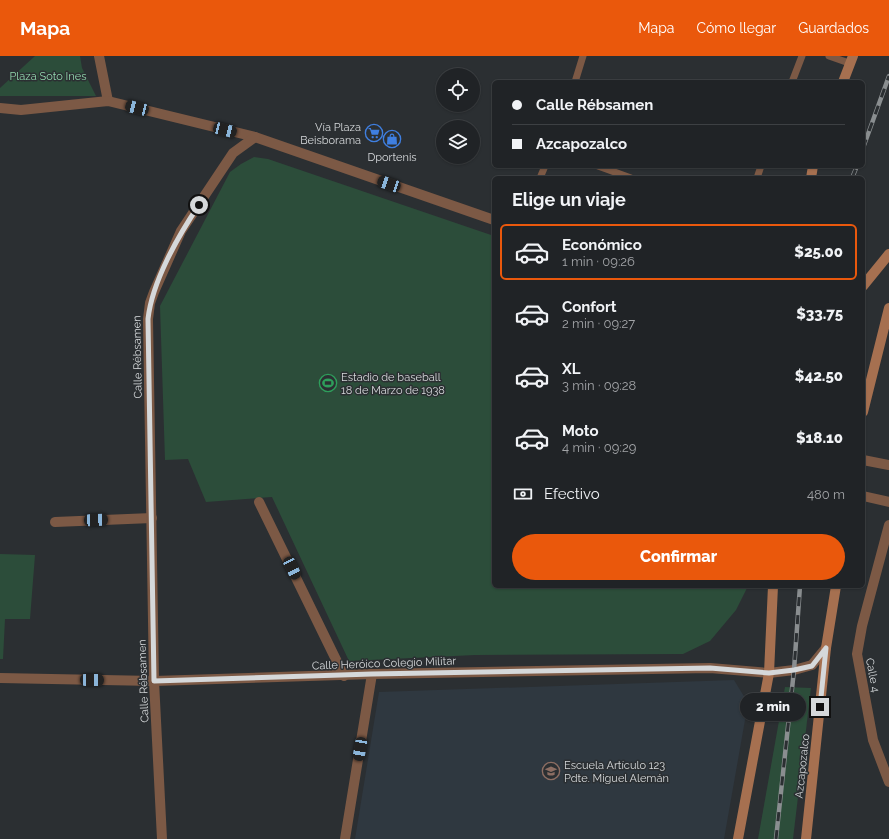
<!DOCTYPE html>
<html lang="es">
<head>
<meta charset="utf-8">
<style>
  :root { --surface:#202326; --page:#282b2e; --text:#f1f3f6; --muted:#a2a4a7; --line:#3d4043; --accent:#ea580c }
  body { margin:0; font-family:Raleway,sans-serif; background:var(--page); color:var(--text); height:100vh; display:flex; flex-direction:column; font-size:15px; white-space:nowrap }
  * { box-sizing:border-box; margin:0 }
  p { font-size:13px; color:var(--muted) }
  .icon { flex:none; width:22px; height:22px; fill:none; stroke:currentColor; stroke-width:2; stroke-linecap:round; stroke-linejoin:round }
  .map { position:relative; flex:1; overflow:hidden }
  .drawer { position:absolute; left:492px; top:120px; width:373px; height:412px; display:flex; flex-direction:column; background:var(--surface); border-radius:6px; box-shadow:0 1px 3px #0004,0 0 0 1px var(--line) }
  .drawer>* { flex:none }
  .guide { position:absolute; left:492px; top:24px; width:373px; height:88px; border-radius:6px; box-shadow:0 1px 3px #0004,0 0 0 1px var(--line); display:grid; align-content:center; height:88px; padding:0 20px; background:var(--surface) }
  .controls { position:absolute; left:436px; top:12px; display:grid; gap:8px }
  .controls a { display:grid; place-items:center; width:44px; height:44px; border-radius:50%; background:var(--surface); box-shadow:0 1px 3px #0004,0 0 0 1px var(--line); font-size:20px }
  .end { position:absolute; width:18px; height:18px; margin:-9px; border:5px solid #d5d8da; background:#111; box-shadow:0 0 0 2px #111 }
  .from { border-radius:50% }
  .bubble { position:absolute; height:28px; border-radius:14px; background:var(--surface); box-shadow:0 1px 3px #0004,0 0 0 1px var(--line); font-size:13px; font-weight:800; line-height:28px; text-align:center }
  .car { position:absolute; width:12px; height:24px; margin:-12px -6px; border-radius:5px; box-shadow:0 0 3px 1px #0007; background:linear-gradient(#222 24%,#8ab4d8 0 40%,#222 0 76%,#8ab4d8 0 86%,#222 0) }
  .guide b { display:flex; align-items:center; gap:14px; height:38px; font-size:15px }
  .guide b+b { border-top:1px solid var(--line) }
  .guide i { width:10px; height:10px; background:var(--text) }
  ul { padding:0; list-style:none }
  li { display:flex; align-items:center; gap:12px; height:56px; margin:0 8px 6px; padding:0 12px; border:2px solid transparent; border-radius:6px }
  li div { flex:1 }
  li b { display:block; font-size:15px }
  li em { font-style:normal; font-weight:800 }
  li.current { border-color:var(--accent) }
  li>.icon { width:36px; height:36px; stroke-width:1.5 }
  h2 { padding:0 20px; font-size:18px; line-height:48px }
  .pay { display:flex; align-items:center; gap:10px; height:44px; padding:0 20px; font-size:15px }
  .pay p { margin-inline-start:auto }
  .button { display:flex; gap:8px; margin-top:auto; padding:8px 20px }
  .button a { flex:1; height:46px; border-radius:24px; background:var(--accent); color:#fff; font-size:16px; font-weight:800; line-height:46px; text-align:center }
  header { display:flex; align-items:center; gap:24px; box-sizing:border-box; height:56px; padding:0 20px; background:var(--accent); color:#fff }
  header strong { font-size:19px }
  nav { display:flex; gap:22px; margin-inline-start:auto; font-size:14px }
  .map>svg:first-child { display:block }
  .built { fill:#2f3840 }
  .green { fill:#2c4d3a }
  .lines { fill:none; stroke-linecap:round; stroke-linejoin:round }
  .lane { stroke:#7c5945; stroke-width:7 }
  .street { stroke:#7c5945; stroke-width:10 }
  .secondary { stroke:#a67050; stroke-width:10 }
  .rail-casing { stroke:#8a8e90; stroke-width:4.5 }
  .rail { stroke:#2b2f32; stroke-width:3; stroke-dasharray:9; stroke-linecap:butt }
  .route { stroke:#d5d8da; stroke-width:5 }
  .labels { text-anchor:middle; stroke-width:3; stroke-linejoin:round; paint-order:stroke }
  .park-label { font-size:11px; fill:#92d8ae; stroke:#2b2f32 }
  .poi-label { font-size:11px; fill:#d5d8da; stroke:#2b2f32; text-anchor:start }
  .street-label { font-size:11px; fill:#d5d8da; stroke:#2b2f32 }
</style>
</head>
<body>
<header>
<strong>Mapa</strong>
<nav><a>Mapa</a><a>Cómo llegar</a><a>Guardados</a></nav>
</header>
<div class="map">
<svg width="889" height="783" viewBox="0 0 889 783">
  <rect width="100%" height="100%" fill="#2b2f32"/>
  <polygon class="built" points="734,624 748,647 724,783 355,783 379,636"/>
  <g class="green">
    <polygon points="35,0 80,0 82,12 96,40 0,40 0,32"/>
    <polygon points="254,101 268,103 494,180 494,530 748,530 736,554 710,585 683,598 475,599 349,605 272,441 206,446 188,403 165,404 160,250 230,116 241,108"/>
    <polygon points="0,498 35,499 30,563 5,563 3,603 0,603"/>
    <polygon points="785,631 811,632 793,783 758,783"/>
  </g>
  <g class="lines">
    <g class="lane">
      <polyline points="829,0 849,7"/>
      <polyline points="575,26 583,0"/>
      <polyline points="792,26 802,0"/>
      <polyline points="598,110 631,122"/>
      <polyline points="540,122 545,110"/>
      <polyline points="757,122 761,110"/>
    </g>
    <g class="street">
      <polyline points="99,0 108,45"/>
      <polyline points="0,52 21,54 108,45 255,81 494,164"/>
      <polyline points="863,404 889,409"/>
      <polyline points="863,440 889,446"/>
      <polyline points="259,446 344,620"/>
      <polyline points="55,466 152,462"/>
      <polyline points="889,469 862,570 857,598 873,684 889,726"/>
      <polyline points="0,622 154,625 372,618 710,612 769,617 794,614 812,609 826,592"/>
      <polyline points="162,783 154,625 148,263 150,247 154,236 181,175 233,97 255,81"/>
      <polyline points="345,783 372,618"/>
    </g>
    <g class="secondary">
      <polyline points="843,26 853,0"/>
      <polyline points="811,122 813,110"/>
      <polyline points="863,230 889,198"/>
      <polyline points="863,356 889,252"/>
      <polyline points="738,783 769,617 773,530"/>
      <polyline points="806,783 826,592 836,530"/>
    </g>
    <defs>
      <g id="rail">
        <polyline points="863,92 889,20"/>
        <polyline points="852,122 857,110"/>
        <polyline points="776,783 794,614 800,530"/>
      </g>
    </defs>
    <use href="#rail" class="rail-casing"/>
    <use href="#rail" class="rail"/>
  </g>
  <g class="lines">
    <path class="route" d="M199,149c-21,31 -47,77 -51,114l6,362 218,-7 338,-6 59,5 25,-3 18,-4 14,-18 -6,59"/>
  </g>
  <defs>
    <symbol id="supermarket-ring" viewBox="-11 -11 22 22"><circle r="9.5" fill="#2b2f32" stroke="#3f7fe0" stroke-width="1.5"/><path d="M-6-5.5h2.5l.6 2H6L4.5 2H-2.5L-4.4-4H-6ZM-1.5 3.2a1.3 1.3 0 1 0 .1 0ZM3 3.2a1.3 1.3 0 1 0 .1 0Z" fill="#3f7fe0"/></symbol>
    <symbol id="shop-ring" viewBox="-11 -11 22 22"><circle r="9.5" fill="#2b2f32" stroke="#3f7fe0" stroke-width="1.5"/><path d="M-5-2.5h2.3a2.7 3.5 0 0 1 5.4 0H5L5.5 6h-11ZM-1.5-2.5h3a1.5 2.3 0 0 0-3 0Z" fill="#3f7fe0"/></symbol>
    <symbol id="stadium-ring" viewBox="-11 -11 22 22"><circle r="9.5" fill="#2b2f32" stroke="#2e9e5b" stroke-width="1.5"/><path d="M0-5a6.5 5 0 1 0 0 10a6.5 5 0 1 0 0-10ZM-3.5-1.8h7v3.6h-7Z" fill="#2e9e5b"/></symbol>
    <symbol id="school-ring" viewBox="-11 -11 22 22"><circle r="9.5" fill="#2b2f32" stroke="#8d6e63" stroke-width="1.5"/><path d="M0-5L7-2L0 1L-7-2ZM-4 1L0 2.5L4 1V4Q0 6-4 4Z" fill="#8d6e63"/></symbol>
  </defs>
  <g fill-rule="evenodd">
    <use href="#supermarket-ring" x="364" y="67" width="20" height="20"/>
    <use href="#shop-ring" x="382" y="73" width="20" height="20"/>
    <use href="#stadium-ring" x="318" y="317" width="20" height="20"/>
    <use href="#school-ring" x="541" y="705" width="20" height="20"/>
  </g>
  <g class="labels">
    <g class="park-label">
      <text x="48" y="24">Plaza Soto Ines</text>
    </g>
    <g class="poi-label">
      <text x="361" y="75" text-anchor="end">Vía Plaza<tspan x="361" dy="13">Beisborama</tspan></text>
      <text x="392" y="105" text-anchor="middle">Dportenis</text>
      <text x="341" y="325">Estadio de baseball<tspan x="341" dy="13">18 de Marzo de 1938</tspan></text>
      <text x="564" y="713">Escuela Artículo 123<tspan x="564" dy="13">Pdte. Miguel Alemán</tspan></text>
    </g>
    <g class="street-label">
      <text transform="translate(137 301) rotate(-91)" y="4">Calle Rébsamen</text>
      <text transform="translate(384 607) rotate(-2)" y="4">Calle Heróico Colegio Militar</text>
      <text transform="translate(873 619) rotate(79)" y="4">Calle 4</text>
      <text transform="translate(143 625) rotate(-92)" y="4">Calle Rébsamen</text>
      <text transform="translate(802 710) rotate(-84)" y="4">Azcapozalco</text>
    </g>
  </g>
</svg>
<div class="controls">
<a><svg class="icon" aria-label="locate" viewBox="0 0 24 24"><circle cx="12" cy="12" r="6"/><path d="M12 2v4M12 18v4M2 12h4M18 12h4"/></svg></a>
<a><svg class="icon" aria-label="layers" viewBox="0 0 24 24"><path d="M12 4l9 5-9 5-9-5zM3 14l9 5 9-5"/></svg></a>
</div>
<i class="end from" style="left:199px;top:149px"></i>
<i class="end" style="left:820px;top:651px"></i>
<div class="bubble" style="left:740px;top:637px;width:66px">2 min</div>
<i class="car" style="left:137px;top:52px;rotate:284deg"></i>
<i class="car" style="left:225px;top:74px;rotate:104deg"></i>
<i class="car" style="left:389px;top:128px;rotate:289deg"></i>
<i class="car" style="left:96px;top:464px;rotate:88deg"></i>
<i class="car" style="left:292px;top:512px;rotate:154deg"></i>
<i class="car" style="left:92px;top:624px;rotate:91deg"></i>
<i class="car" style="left:360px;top:693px;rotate:190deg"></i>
<div class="guide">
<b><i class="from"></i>Calle Rébsamen</b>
<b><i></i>Azcapozalco</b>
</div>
<section class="drawer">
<h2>Elige un viaje</h2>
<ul>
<li class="current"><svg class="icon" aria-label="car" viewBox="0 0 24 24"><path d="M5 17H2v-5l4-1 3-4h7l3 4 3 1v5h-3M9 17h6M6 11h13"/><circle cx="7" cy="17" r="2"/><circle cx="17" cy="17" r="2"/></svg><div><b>Económico</b><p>1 min · 09:26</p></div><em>$25.00</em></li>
<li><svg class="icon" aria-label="car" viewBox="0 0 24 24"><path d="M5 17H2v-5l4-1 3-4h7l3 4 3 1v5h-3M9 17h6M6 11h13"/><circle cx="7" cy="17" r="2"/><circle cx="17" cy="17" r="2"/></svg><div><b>Confort</b><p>2 min · 09:27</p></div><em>$33.75</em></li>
<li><svg class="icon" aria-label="car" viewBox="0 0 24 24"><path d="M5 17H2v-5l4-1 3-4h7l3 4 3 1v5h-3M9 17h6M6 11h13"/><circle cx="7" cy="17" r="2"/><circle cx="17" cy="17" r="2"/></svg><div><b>XL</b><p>3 min · 09:28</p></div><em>$42.50</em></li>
<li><svg class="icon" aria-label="car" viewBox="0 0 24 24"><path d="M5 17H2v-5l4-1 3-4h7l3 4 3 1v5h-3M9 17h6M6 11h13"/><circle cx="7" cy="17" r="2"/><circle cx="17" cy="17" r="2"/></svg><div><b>Moto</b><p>4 min · 09:29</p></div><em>$18.10</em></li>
</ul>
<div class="pay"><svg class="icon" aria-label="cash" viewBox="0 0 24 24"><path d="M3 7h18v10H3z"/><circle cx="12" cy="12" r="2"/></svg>Efectivo<p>480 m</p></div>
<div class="button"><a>Confirmar</a></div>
</section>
</div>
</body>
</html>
